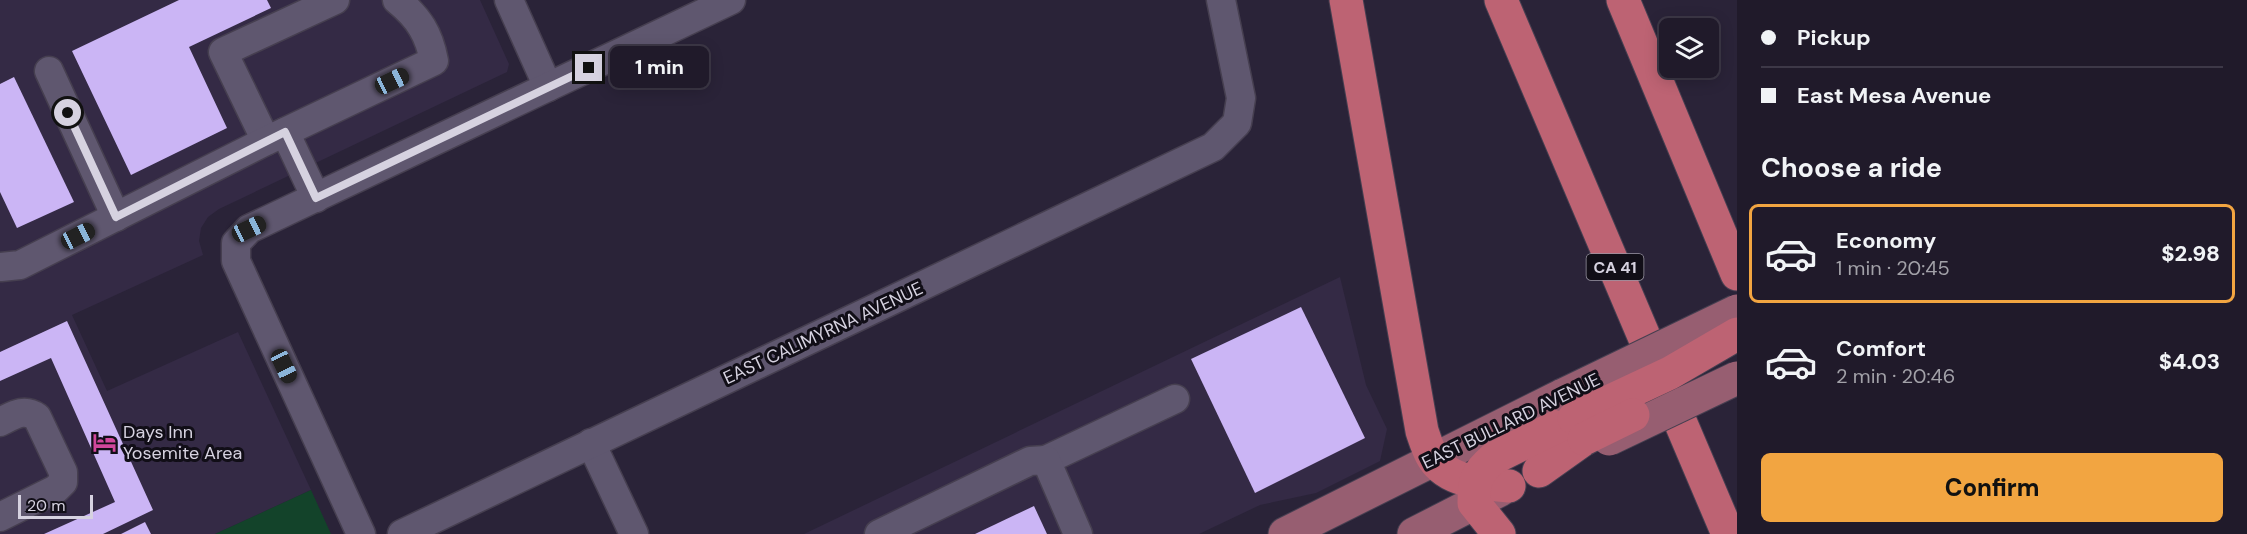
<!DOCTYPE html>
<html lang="en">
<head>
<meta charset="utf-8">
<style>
  :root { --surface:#201a2a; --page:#282332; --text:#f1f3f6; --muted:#a2a1a8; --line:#3d3847; --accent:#f2a541 }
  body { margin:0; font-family:"DM Sans",sans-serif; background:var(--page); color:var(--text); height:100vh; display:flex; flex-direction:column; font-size:22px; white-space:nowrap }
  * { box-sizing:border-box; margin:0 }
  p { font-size:20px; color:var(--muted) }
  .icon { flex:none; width:33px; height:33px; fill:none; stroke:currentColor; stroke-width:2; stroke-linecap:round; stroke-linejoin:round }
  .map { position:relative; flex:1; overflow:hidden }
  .side { display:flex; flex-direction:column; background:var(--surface); width:510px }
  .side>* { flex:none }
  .hud { display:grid; align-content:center; height:132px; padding:0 24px; background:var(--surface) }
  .tools { position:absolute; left:1659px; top:18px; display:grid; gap:12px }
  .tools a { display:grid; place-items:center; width:60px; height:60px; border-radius:9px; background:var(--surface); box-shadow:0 3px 15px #0003,0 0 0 2px var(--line); font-size:30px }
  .scale { position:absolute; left:18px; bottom:15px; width:75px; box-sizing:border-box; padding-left:6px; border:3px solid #d6d2e0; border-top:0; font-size:16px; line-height:21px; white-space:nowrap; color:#d6d2e0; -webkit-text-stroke:4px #110e17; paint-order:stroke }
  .end { position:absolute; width:27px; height:27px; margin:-14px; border:8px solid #d6d2e0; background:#111; box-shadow:0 0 0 3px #111 }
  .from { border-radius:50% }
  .bubble { position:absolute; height:42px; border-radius:9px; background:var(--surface); box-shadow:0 3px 15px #0003,0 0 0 2px var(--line); font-size:20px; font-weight:800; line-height:42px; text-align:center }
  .car { position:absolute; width:18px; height:36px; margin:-18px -9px; border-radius:8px; box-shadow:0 0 4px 2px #0007; background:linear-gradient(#222 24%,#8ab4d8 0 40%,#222 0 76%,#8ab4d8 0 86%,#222 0) }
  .hud b { display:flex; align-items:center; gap:21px; height:57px; font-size:22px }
  .hud b+b { border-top:2px solid var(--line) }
  .hud i { width:15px; height:15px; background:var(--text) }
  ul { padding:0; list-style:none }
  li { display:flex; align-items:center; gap:18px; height:99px; margin:0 12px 9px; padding:0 12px; border:3px solid transparent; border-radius:9px }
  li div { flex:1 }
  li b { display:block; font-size:22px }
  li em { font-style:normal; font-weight:800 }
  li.on { border-color:var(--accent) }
  li>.icon { width:54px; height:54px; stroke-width:1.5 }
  h2 { padding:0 24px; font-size:27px; line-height:72px }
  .cta { display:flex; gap:12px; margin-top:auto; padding:12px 24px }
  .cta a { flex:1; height:69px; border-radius:9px; background:var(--accent); color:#111; font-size:24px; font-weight:800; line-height:69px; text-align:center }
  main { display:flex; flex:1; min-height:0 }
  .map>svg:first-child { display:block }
  .built { fill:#342a45 }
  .green { fill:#13432a }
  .building { fill:#cbb5f5 }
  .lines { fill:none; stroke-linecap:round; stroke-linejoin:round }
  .minor-casing { stroke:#463f50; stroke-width:31 }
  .major-casing { stroke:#463f50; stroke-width:35 }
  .highway-casing { stroke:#463f50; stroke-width:35 }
  .minor { stroke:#5f576f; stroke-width:28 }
  .major { stroke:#975e71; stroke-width:33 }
  .highway { stroke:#bd6373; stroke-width:33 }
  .major-bridge-casing { stroke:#463f50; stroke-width:35; stroke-linecap:butt }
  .highway-bridge-casing { stroke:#463f50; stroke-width:35; stroke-linecap:butt }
  .major-bridge { stroke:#975e71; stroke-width:33 }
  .highway-bridge { stroke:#bd6373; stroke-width:33 }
  .route { stroke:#d6d2e0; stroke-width:8 }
  .labels { text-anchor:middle; stroke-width:6; stroke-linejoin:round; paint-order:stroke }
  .shield { fill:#110e17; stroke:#9b97a4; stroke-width:1.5 }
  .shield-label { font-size:16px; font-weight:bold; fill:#d6d2e0 }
  .street-label { font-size:18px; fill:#d6d2e0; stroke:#110e17 }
  .poi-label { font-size:18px; fill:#d6d2e0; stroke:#110e17; text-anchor:start }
</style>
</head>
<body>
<main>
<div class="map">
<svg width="1737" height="534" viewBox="0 0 1737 534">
  <rect width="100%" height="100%" fill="#2a2338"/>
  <g class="built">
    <polygon points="0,0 480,0 509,64 507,72 219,209 208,217 201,228 199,241 203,255 72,315 107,391 238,332 311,490 215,534 0,534"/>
    <polygon points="1340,277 1366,385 1387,429 1380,461 1316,493 1260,505 1199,534 804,534"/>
  </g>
  <polygon class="green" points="311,490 331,534 215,534"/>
  <g class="building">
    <polygon points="179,0 267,0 271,8 189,47 227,128 131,175 72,51"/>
    <polygon points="14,77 74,202 17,228 0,192 0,84"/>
    <polygon points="1301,307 1365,438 1255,493 1191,359"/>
    <polygon points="67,321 153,510 103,534 44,534 115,502 51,358 0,381 0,352"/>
    <polygon points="1034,506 1047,534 975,534"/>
    <polygon points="145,522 151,534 121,534"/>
  </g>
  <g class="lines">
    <defs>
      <g id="minor">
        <polyline points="509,0 548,87"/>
        <polyline points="49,71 116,217"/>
        <polyline points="285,132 316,198"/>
        <polyline points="266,141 223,52 335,0"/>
        <path d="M1,267l19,-2 246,-124 168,-80c-5,-27 -15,-43 -37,-61"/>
        <path d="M0,422c14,-7 24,-14 37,-5l26,55v10l-7,7 -56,28"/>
        <polyline points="591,443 634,534"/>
        <polyline points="1046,460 1175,399"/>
        <polyline points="361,534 236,261 236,243 249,229 731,0"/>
        <polyline points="402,534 1213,147 1237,123 1241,98 1221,0"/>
        <polyline points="879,534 1030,461 1046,460 1078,534"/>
      </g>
      <g id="major">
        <polyline points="1285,534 1563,395"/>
        <polyline points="1414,534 1500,490"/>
      </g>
      <g id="highway">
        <path d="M1346,0l76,431c3,9 6,19 11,27 15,24 51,26 76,28"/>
        <polyline points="1501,0 1728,534"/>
        <polyline points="1623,0 1737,274"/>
        <polyline points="1539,471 1584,439"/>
        <path d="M1499,534l-25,-31c0,-24 2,-29 20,-45l80,-40"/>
      </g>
    </defs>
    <use href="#minor" class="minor-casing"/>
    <use href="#major" class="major-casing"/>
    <use href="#highway" class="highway-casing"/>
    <use href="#minor" class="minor"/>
    <use href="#major" class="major"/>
    <use href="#highway" class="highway"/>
    <defs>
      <g id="major-bridge">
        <polyline points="1563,395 1737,311"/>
        <polyline points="1609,439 1737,378"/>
      </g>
      <g id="highway-bridge">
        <polyline points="1574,418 1670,373 1737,334"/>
        <polyline points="1584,439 1633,415"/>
      </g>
    </defs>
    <use href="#major-bridge" class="major-bridge-casing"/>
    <use href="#highway-bridge" class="highway-bridge-casing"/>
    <use href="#major-bridge" class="major-bridge"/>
    <use href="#highway-bridge" class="highway-bridge"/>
  </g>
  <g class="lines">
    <polyline class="route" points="68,113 116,217 285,132 316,198 589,68"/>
  </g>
  <defs>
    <symbol id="hotel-bare" viewBox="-9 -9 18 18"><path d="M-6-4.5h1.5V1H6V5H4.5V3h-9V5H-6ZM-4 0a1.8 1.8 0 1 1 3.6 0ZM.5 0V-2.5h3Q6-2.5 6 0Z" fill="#d1479c" stroke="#110e17" stroke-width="2.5" paint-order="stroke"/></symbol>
  </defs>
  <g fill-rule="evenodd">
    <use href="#hotel-bare" x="88" y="426" width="33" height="33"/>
  </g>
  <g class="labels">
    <rect class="shield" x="1586.5" y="254" width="57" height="26" rx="4.5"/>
    <g class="shield-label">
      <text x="1615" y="273">CA 41</text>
    </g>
    <g class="street-label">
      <text transform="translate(823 333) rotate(-25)" y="6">EAST CALIMYRNA AVENUE</text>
      <text transform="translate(1511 421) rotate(-26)" y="6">EAST BULLARD AVENUE</text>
    </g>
    <g class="poi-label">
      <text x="123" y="438">Days Inn<tspan x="123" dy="21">Yosemite Area</tspan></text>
    </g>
  </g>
</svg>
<div class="tools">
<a><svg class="icon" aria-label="layers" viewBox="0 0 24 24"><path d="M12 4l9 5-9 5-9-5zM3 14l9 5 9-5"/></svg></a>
</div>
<div class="scale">20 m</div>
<i class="end from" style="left:68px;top:113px"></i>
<i class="end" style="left:589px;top:68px"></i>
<div class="bubble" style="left:610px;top:46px;width:99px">1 min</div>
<i class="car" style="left:392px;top:81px;rotate:65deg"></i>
<i class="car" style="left:249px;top:229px;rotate:65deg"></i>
<i class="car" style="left:78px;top:236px;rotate:63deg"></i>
<i class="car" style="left:284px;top:366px;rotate:155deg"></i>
</div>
<section class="side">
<div class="hud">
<b><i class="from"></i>Pickup</b>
<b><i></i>East Mesa Avenue</b>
</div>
<h2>Choose a ride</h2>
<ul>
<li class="on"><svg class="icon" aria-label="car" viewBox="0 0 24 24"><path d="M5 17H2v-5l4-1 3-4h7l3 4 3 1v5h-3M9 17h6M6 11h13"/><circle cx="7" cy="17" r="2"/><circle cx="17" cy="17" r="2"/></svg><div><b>Economy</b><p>1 min · 20:45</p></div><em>$2.98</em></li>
<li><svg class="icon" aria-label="car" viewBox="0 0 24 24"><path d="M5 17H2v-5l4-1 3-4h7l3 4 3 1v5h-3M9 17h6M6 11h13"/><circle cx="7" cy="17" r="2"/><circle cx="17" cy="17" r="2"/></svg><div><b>Comfort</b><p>2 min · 20:46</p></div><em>$4.03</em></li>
</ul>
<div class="cta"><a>Confirm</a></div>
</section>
</main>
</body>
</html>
